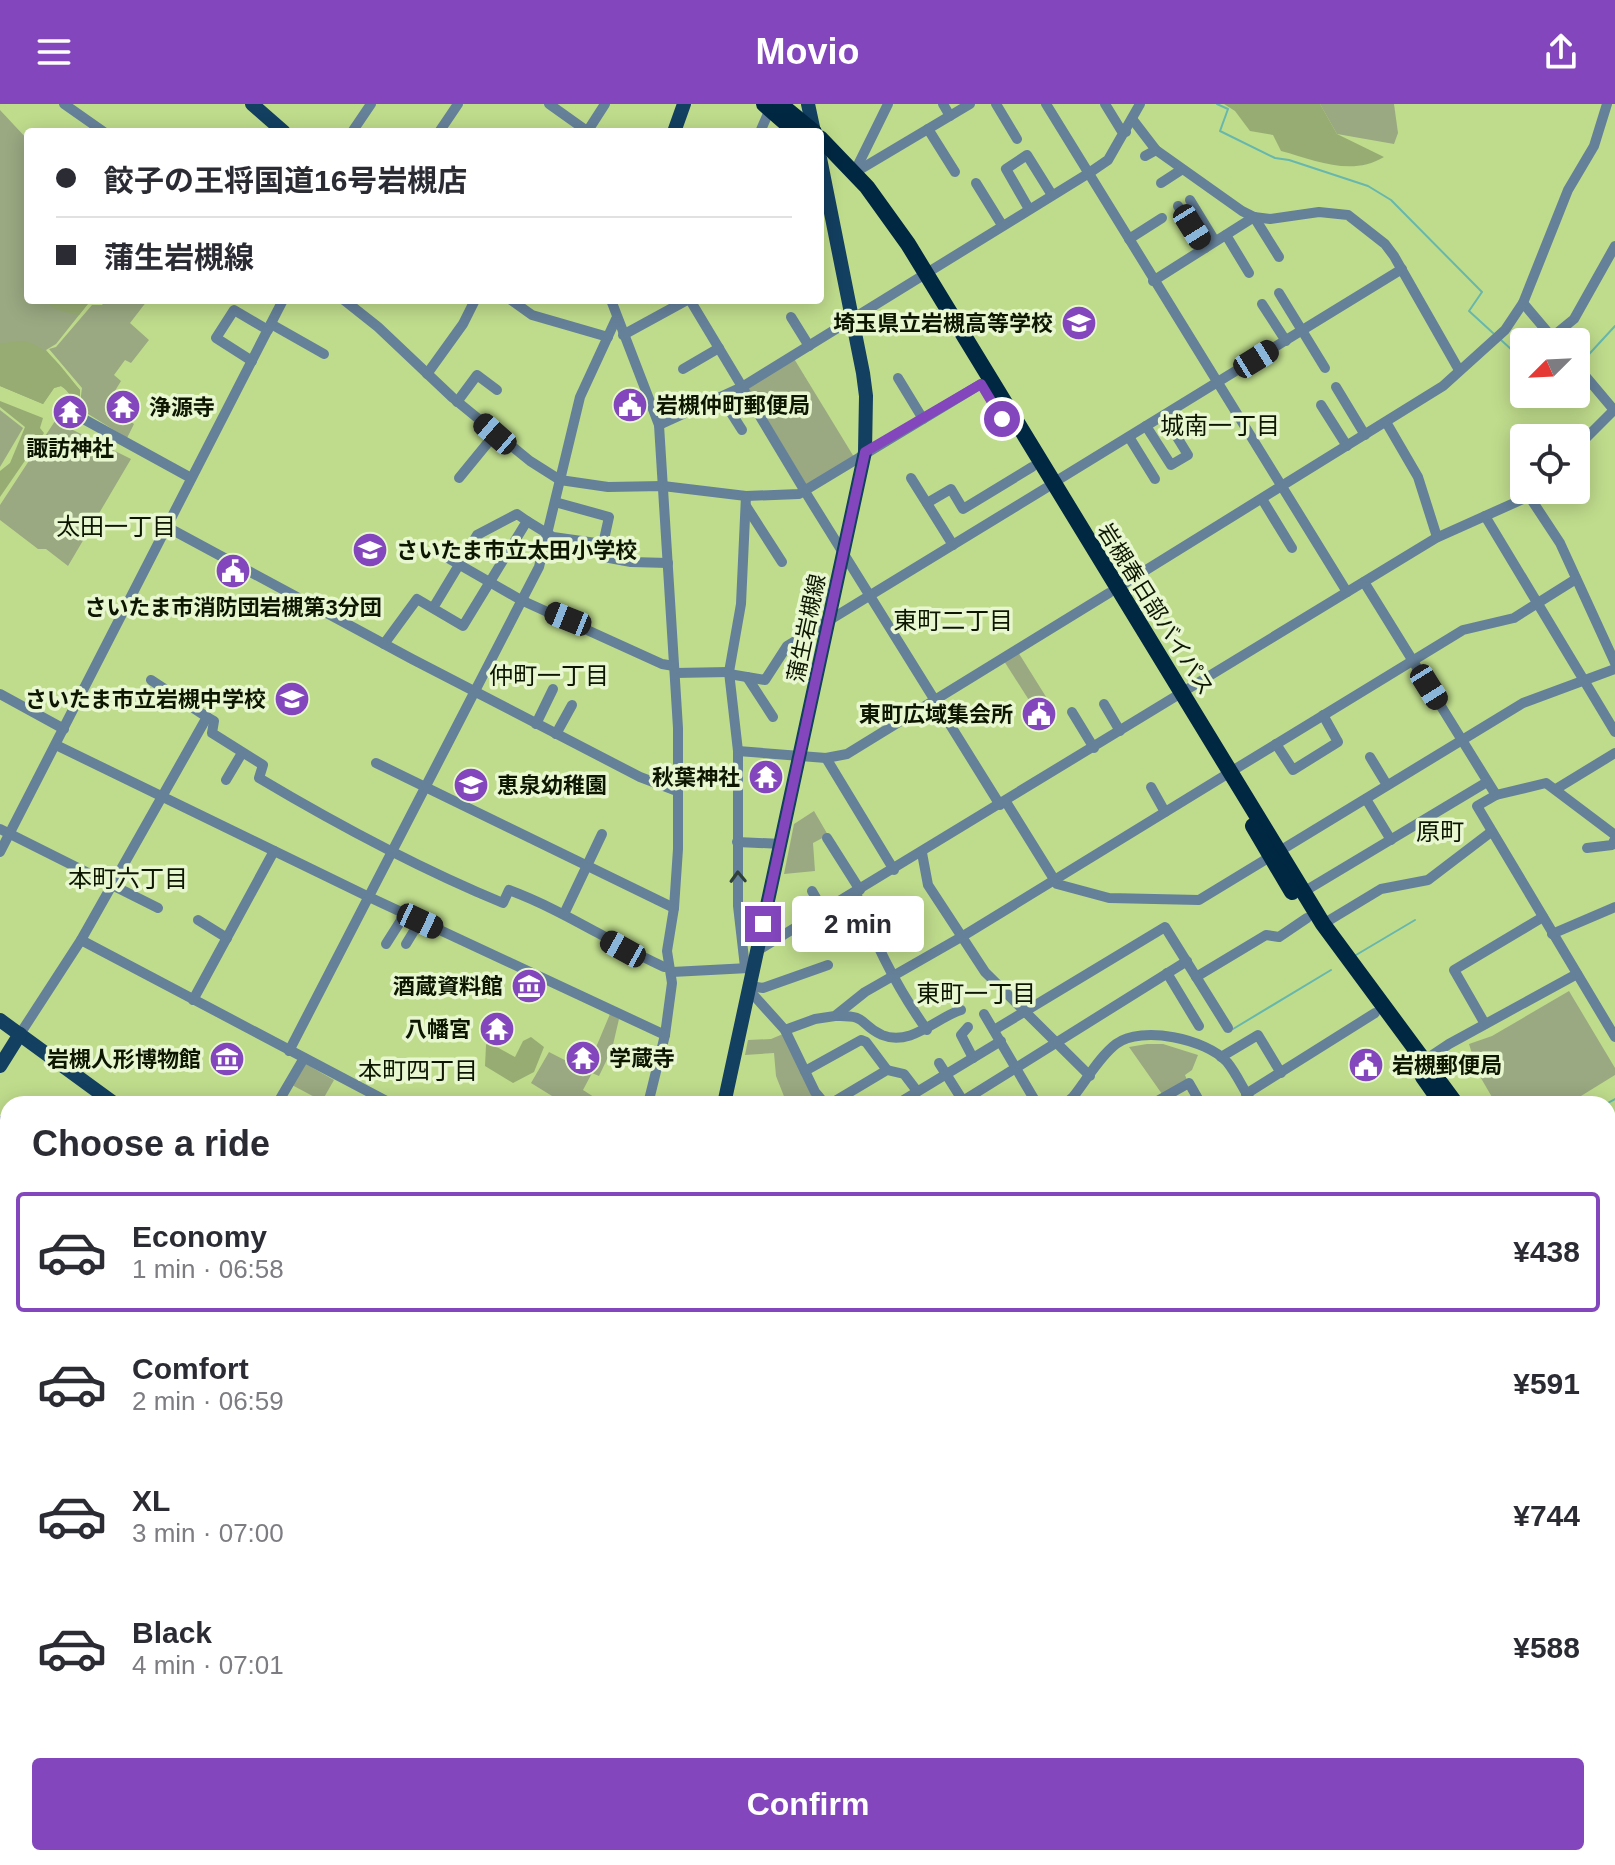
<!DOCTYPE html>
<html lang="en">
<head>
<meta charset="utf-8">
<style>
  :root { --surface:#fff; --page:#f2f2f3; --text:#2b2b33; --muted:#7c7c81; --line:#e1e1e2; --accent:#8346bc }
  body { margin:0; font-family:Arial,"Noto Sans JP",sans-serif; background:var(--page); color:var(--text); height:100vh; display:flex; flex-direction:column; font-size:30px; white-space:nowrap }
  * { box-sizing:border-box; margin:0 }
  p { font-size:26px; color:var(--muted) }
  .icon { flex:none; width:44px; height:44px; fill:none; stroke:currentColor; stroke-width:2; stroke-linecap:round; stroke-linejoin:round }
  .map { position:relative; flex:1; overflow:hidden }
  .drawer { position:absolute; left:0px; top:992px; width:1616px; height:770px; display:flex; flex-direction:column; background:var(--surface); border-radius:24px 24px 0 0; box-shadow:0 4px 20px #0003 }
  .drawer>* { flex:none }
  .top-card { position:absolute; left:24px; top:24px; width:800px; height:176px; border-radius:8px; box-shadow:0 4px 20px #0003; display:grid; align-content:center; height:176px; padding:0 32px; background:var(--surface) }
  .needle { width:52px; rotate:246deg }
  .buttons { position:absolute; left:1510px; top:224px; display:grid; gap:16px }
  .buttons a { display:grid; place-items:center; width:80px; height:80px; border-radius:8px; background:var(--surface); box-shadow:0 4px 20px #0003; font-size:40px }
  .end { position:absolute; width:36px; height:36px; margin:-18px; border:10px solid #8346bc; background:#fff; box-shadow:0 0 0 4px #fff }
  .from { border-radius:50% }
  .bubble { position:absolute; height:56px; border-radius:8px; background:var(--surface); box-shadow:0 4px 20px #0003; font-size:26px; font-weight:600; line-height:56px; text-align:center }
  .car { position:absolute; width:24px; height:48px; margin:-24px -12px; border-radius:10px; box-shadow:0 0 6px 2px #0007; background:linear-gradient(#222 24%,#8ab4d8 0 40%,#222 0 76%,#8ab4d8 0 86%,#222 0) }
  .top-card b { display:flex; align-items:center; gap:28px; height:76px; font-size:30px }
  .top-card b+b { border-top:2px solid var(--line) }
  .top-card i { width:20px; height:20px; background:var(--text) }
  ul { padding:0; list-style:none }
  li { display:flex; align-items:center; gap:24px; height:120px; margin:0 16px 12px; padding:0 16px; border:4px solid transparent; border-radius:8px }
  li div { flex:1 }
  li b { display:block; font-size:30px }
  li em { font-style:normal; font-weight:600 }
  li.on { border-color:var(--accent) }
  li>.icon { width:72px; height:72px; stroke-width:1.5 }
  h2 { padding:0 32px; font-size:36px; line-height:96px }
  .button { display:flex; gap:16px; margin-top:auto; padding:16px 32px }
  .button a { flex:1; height:92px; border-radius:8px; background:var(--accent); color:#fff; font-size:32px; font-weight:600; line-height:92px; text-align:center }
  header { display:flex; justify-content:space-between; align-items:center; height:104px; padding:0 32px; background:var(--accent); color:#fff; font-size:36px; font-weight:600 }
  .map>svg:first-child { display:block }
  .green { fill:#9aa982 }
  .forest { fill:#97ac73 }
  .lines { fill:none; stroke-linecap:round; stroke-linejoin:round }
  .stream { stroke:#67b7ad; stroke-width:2 }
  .minor { stroke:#658199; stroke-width:10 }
  .major { stroke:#133f60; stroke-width:14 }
  .highway { stroke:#012843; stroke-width:16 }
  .rail { stroke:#4d5d32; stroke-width:2 }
  .oneway { stroke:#30413d }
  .route { stroke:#8346bc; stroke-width:10 }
  .labels { text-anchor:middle; stroke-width:7; stroke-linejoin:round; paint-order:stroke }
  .poi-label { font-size:22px; font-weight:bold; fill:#0d1600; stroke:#e8f7d0; text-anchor:end }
  .street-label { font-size:22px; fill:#0d1600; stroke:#e8f7d0 }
  .neighbourhood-label { font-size:24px; fill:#0d1600; stroke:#e8f7d0 }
</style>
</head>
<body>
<header><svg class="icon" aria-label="menu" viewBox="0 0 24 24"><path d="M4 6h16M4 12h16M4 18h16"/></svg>Movio<svg class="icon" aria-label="share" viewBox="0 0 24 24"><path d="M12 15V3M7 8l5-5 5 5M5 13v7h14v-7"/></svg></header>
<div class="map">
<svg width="1615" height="1761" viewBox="0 0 1615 1761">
  <rect width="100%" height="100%" fill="#bfdc8c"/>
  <g class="green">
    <polygon points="1320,0 1394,0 1398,29 1394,40 1337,30"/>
    <polygon points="0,6 28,36 28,196 91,196 56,240 46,246 80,286 80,299 82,284 49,245 56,243 92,201 102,201 106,196 147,197 130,219 149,236 131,259 125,256 114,271 121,277 107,300 134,320 127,334 80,305 70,288 61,282 54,284 43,300 0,282"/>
    <polygon points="793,253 854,353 809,380 806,380 747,282"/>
    <polygon points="0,306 23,324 0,363"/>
    <polygon points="55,317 131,355 68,462 46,445 38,445 0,416 0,401"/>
    <polygon points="1018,548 1048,596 1034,604 1004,557"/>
    <polygon points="814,707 828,731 813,739 815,767 784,770 794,720"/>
    <polygon points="1569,887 1615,964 1615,971 1568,1000 1496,1000 1478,969 1469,940 1492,932"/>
    <polygon points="610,910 619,915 612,945 599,972 592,969 583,986 594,993 589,1000 565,1000 531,979 549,948 586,967"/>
    <polygon points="783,930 820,1000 787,1000 776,972 774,949 745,951 748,936 771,935"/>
    <polygon points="1147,940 1163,940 1198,951 1192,966 1185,971 1187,976 1162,990 1129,943"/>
    <polygon points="304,959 334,976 322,997 292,981"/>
  </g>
  <g class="forest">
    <path d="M1224,0h96l17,30 47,23c-33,20 -69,3 -103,-6l-8,-16 -23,-4 -15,-20z"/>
    <path d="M44,196h47l-12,15c-12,-2 -27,-5 -35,-15z"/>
    <path d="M24,237c26,6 39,29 56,49v15c-9,-5 -10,-13 -19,-19l-7,2 -11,16 -43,-18v-43z"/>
    <polygon points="0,297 43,314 40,324 44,329 0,393 0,367 10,359 25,323 0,303"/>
    <polygon points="491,933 497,935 495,942 515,953 523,937 531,933 544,943 534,968 513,979 485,962 486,941"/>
  </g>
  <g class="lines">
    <g class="stream">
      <polyline points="1217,0 1228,5 1220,27 1275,54 1289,56 1368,82 1391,96 1482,188 1469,207 1493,229"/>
      <polyline points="1501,236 1524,257"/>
      <polyline points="1580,260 1615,222"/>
      <polyline points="1356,851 1415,816"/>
      <polyline points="1233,925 1331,866"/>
      <polyline points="1606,1000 1615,995"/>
    </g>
    <g class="minor">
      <polyline points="64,0 104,28"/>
      <polyline points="549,0 587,27"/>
      <polyline points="943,0 950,12"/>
      <polyline points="996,0 1017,35"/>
      <polyline points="1046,0 1347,488"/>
      <polyline points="1105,0 1121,26 1126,28"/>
      <polyline points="1133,16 1156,46 1242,107 1254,113 1270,115 1319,108 1348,111 1385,140 1394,152 1459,266"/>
      <polyline points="928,25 955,68"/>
      <polyline points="352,28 371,0"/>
      <polyline points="439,28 458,0"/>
      <polyline points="587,28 605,0"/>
      <polyline points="760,28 770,5"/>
      <polyline points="1145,52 1156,46"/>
      <polyline points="855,67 888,0"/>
      <polyline points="854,69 970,0"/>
      <polyline points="976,79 1002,121"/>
      <polyline points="1161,79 1181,66"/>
      <polyline points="1190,96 1215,137"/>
      <polyline points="1178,102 1205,144"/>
      <polyline points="1029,105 1006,65 1027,51 1052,91"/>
      <polyline points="1254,113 1279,153"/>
      <polyline points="1226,131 1249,169"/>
      <polyline points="1129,135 1162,114"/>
      <polyline points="1153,177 1254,113"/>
      <polyline points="1279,189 1325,264"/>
      <polyline points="344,196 378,223 453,294 530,357 560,376 608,383 663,382 746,392 799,390 981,280"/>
      <polyline points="511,196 532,211 608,233"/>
      <polyline points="611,196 659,321 678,624 678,745 674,804 667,847 672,879 665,931 648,1000"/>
      <polyline points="690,196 809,394 1000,701"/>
      <polyline points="1523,199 1556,238"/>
      <polyline points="1262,200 1286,237"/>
      <polyline points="791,213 809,242"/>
      <polyline points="271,220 324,250"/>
      <polyline points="623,231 687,196"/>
      <polyline points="1552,233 1574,215 1615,142"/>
      <polyline points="252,257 216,234 234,206 268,226"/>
      <polyline points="1576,261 1614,306"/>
      <polyline points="683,265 719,244"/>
      <polyline points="427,270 463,220 475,196"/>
      <polyline points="898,274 923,315"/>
      <polyline points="1336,283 1365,331"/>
      <polyline points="721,293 742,326"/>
      <polyline points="457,298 477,271 497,286"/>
      <polyline points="1321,301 1347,342"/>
      <polyline points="78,312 191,374"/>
      <polyline points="1386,318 1418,373 1437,433"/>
      <polyline points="659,321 742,283 1089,69 1108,56 1140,0"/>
      <polyline points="1146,322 1171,361 1188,351 1164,312"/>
      <polyline points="1129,333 1155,375"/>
      <polyline points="1576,344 1615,305"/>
      <polyline points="459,374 495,330"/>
      <polyline points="911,374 953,441"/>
      <polyline points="1053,379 1402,165"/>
      <polyline points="1529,392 1560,439 1615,559"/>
      <polyline points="1262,395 1292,444"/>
      <polyline points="555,398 609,413 603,440 604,453 631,458 668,459"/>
      <polyline points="927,399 951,385 963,405 1032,363"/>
      <polyline points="746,402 782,458"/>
      <polyline points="1485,412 1615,628"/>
      <polyline points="527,417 553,433 603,440"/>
      <polyline points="167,423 412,555 640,673 677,687"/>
      <polyline points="446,453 521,496 662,560 674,562"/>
      <polyline points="1364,478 1496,691"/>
      <polyline points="1117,484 1443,282 1505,226 1523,199 1568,86 1594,42 1607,0"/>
      <polyline points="384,540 417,495 463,522 527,417 517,410 477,431 433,504"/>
      <polyline points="675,569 729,568"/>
      <polyline points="729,570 765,576 787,542 1046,384"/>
      <polyline points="747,573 773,613"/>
      <polyline points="0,590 64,625"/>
      <polyline points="1104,600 1120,627"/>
      <polyline points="1072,608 1094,644"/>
      <path d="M207,613l7,4 -2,12 51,32 -4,13c79,47 159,90 244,125l6,-13c54,20 102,53 155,77l5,-1"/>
      <polyline points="536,620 553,585"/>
      <polyline points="556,630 572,601"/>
      <polyline points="1276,640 1293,666 1338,638 1323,611"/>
      <polyline points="56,641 369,793 665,931"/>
      <polyline points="738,647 826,654 847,650 1109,489"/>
      <polyline points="1370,653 1387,681"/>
      <polyline points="826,654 894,766"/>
      <polyline points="376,659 674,804"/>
      <polyline points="1232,667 1463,526 1514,514 1576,475"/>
      <polyline points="226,676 242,649"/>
      <polyline points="1151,683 1165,708"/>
      <polyline points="1556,685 1615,649"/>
      <polyline points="1366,695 1391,736"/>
      <polyline points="1006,698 1057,780 1109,794 1199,796 1523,599 1615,565"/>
      <polyline points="0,725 158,804"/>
      <polyline points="1615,731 1546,679 1496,691 1477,702 1615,933"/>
      <polyline points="827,734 860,786"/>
      <polyline points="737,738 782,740"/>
      <polyline points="1587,744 1612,741 1615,735"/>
      <polyline points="0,748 283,196"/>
      <polyline points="922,749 928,781 985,868 1090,972"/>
      <polyline points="1310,784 1487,678"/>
      <polyline points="812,787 824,808"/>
      <path d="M856,789c18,49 40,94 71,137"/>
      <polyline points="564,810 602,730"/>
      <polyline points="198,816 227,834"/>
      <polyline points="1323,820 1381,785 1428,776 1491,728"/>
      <polyline points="1552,830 1615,803"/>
      <polyline points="81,836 392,1000"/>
      <polyline points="386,840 405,810"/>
      <polyline points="406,840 420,817"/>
      <polyline points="757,847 1436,434 1523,395 1535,386"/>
      <polyline points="745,863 738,802 738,647 729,568 741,500 746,392"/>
      <polyline points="672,868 749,864"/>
      <polyline points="1167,869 1199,922"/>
      <polyline points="1196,873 1266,831 1279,833 1307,814"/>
      <polyline points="750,882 763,884 828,861"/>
      <polyline points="749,886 785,926 815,988 825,1000"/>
      <polyline points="193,896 274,747"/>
      <polyline points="984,910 1037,1000"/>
      <path d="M836,912c33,-1 22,8 46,19 29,12 55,-18 79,-25"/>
      <polyline points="1485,920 1454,866 1543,813"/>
      <polyline points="968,923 961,931 973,954"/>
      <polyline points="785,926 815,915 835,912 865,888 963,832 1224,672"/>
      <polyline points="994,926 1165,823 1228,924"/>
      <polyline points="20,930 81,836 207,613 151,576"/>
      <polyline points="289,947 539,463 580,293 616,215"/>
      <polyline points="1221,953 1258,931 1281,969"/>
      <polyline points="939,959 963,997"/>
      <polyline points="1416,962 1449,940 1577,870"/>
      <polyline points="805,967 861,936 866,938 887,966"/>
      <polyline points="1246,990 1375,909"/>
      <polyline points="277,1000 304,954"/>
      <polyline points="830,1000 887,966 904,970 917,987"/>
      <polyline points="897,1000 1001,937"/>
      <polyline points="958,1000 1187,857"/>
      <path d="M1065,1000l8,-7c13,-16 26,-40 43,-53 26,-19 90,-5 111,18 10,12 17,29 26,42"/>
      <polyline points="1152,1000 1189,979 1201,1000"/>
      <polyline points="0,1017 8,1023"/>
      <polyline points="1608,1055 1615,1051"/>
      <polyline points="0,1060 8,1048"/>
      <polyline points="1608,1096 1615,1094"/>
      <polyline points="1608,1267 1615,1256"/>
      <polyline points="0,1290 5,1284"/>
      <polyline points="1608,1299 1615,1308"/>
      <polyline points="0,1396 8,1396"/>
      <polyline points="0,1449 8,1448"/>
      <polyline points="1608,1476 1615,1471"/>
      <polyline points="0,1511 4,1497"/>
      <polyline points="1608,1521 1612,1525 1615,1522"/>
      <polyline points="1608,1596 1615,1584"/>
      <polyline points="0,1628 8,1603"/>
      <polyline points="1608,1662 1615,1664"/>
      <polyline points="402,1754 424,1761"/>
      <polyline points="814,1754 835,1761"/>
      <polyline points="1097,1754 1111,1761"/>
      <polyline points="1262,1754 1275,1761"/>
      <polyline points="1572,1754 1572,1761"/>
      <polyline points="684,1756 700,1761"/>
      <polyline points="7,1761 9,1754"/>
      <polyline points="26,1761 28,1754"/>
      <polyline points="54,1761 56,1754"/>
      <polyline points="95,1761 98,1754"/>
      <polyline points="121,1761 123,1754"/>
      <polyline points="448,1761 450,1754"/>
      <polyline points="561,1761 563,1754"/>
      <polyline points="624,1761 626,1754"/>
      <polyline points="742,1761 744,1754"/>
      <polyline points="804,1761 806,1754"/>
      <polyline points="998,1761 1000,1754"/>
      <polyline points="1133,1761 1136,1754"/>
      <polyline points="1161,1761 1164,1754"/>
      <polyline points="1497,1761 1503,1754"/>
    </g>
    <g class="major">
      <polyline points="252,0 284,28"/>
      <polyline points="808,0 814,28"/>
      <polyline points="674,28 684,0"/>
      <polyline points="0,916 115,1000"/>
      <polyline points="0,962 20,930"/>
      <polyline points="724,1000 865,348 866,292 863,269 820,54"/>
    </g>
    <g class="highway">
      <polyline points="764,0 796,28"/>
      <polyline points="780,0 814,28"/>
      <polyline points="820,34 867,83 908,140 1323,820 1456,1000"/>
      <polyline points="1253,722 1292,788"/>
      <polyline points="1423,973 1442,1000"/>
      <polyline points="1608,1199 1615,1208"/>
      <polyline points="1608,1217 1615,1226"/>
      <polyline points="1608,1705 1615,1712"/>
      <polyline points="337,1761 339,1754"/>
    </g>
    <g class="rail">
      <polyline points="0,1314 8,1317"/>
      <polyline points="1066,1754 1083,1761"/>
    </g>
  </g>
  <defs><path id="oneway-chevron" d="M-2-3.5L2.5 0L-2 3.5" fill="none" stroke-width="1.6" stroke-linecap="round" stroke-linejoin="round" transform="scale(2)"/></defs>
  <use class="oneway" href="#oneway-chevron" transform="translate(738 773) rotate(-92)"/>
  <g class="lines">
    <polyline class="route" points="763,820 865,348 981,280 1002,315"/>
  </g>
  <defs>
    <symbol id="school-disc" viewBox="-11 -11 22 22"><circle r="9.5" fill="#8346bc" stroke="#e8f7d0"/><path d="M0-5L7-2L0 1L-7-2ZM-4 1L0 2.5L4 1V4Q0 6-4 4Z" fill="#fff"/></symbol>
    <symbol id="civic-disc" viewBox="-11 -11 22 22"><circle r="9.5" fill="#8346bc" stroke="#e8f7d0"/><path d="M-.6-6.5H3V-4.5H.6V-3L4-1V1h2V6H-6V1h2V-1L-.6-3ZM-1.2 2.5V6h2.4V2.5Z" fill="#fff"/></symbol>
    <symbol id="temple-disc" viewBox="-11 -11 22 22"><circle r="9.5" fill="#8346bc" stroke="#e8f7d0"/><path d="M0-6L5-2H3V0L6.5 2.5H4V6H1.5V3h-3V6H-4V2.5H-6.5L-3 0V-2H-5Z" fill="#fff"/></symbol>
    <symbol id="museum-disc" viewBox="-11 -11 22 22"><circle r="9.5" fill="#8346bc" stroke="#e8f7d0"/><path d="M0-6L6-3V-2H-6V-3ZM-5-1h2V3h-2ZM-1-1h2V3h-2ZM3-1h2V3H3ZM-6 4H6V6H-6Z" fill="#fff"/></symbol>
  </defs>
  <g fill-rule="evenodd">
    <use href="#school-disc" x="1059" y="199" width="40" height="40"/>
    <use href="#civic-disc" x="610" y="281" width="40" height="40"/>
    <use href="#temple-disc" x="103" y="283" width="40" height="40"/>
    <use href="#temple-disc" x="50" y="288" width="40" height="40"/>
    <use href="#school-disc" x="350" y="426" width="40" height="40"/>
    <use href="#civic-disc" x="213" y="447" width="40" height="40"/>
    <use href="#school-disc" x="272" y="575" width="40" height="40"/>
    <use href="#civic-disc" x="1019" y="590" width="40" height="40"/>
    <use href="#temple-disc" x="746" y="653" width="40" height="40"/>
    <use href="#school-disc" x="451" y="661" width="40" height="40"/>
    <use href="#museum-disc" x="509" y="862" width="40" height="40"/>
    <use href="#temple-disc" x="477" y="905" width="40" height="40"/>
    <use href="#temple-disc" x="563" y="934" width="40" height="40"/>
    <use href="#museum-disc" x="207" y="935" width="40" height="40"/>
    <use href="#civic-disc" x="1346" y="941" width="40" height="40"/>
  </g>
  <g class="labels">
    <g class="poi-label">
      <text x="1053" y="227">埼玉県立岩槻高等学校</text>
      <text x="656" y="309" text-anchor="start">岩槻仲町郵便局</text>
      <text x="149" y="311" text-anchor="start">浄源寺</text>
      <text x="70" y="352" text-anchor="middle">諏訪神社</text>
      <text x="396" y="454" text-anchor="start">さいたま市立太田小学校</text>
      <text x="233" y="511" text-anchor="middle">さいたま市消防団岩槻第3分団</text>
      <text x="266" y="603">さいたま市立岩槻中学校</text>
      <text x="1013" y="618">東町広域集会所</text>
      <text x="740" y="681">秋葉神社</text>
      <text x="497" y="689" text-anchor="start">恵泉幼稚園</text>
      <text x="503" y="890">酒蔵資料館</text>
      <text x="471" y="933">八幡宮</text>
      <text x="609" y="962" text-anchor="start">学蔵寺</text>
      <text x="201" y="963">岩槻人形博物館</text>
      <text x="1392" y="969" text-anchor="start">岩槻郵便局</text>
    </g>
    <g class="street-label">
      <text transform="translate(1156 505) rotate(58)" y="8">岩槻春日部バイパス</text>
      <text transform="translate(806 524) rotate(-78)" y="8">蒲生岩槻線</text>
    </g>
    <g class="neighbourhood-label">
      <text x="1220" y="330">城南一丁目</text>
      <text x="116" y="431">太田一丁目</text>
      <text x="953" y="525">東町二丁目</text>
      <text x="549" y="580">仲町一丁目</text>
      <text x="1440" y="736">原町</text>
      <text x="128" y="783">本町六丁目</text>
      <text x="976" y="898">東町一丁目</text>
      <text x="418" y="975">本町四丁目</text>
    </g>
  </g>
</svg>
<div class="buttons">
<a><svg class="needle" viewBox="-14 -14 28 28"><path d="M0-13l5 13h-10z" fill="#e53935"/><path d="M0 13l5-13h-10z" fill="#7c7c81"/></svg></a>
<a><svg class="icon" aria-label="locate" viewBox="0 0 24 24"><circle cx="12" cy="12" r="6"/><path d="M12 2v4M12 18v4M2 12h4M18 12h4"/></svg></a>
</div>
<i class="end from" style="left:1002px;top:315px"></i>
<i class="end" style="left:763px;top:820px"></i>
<div class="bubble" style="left:792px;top:792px;width:132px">2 min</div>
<i class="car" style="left:1192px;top:123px;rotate:148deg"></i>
<i class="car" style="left:1256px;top:255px;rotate:58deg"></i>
<i class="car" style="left:495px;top:330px;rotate:311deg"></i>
<i class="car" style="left:568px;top:515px;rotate:292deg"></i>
<i class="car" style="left:1429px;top:583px;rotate:148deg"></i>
<i class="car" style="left:420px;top:817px;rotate:115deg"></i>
<i class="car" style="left:623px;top:845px;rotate:299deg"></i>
<div class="top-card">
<b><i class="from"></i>餃子の王将国道16号岩槻店</b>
<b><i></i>蒲生岩槻線</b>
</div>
<section class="drawer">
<h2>Choose a ride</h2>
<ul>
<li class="on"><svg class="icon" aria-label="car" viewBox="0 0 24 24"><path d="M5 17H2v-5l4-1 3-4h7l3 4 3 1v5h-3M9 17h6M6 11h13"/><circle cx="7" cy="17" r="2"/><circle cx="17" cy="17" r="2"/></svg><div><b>Economy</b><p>1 min · 06:58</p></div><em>¥438</em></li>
<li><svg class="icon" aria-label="car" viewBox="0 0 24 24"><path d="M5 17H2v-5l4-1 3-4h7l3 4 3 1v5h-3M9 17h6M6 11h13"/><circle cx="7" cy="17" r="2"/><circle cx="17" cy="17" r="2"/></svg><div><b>Comfort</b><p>2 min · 06:59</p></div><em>¥591</em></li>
<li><svg class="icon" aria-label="car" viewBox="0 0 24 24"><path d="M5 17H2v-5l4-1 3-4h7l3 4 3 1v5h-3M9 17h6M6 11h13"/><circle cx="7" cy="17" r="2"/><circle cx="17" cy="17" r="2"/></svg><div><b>XL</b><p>3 min · 07:00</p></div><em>¥744</em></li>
<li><svg class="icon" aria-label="car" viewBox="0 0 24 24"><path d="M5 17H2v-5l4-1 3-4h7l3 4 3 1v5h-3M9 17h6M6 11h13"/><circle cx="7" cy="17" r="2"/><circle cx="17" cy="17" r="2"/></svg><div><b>Black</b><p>4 min · 07:01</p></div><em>¥588</em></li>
</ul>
<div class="button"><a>Confirm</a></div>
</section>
</div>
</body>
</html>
